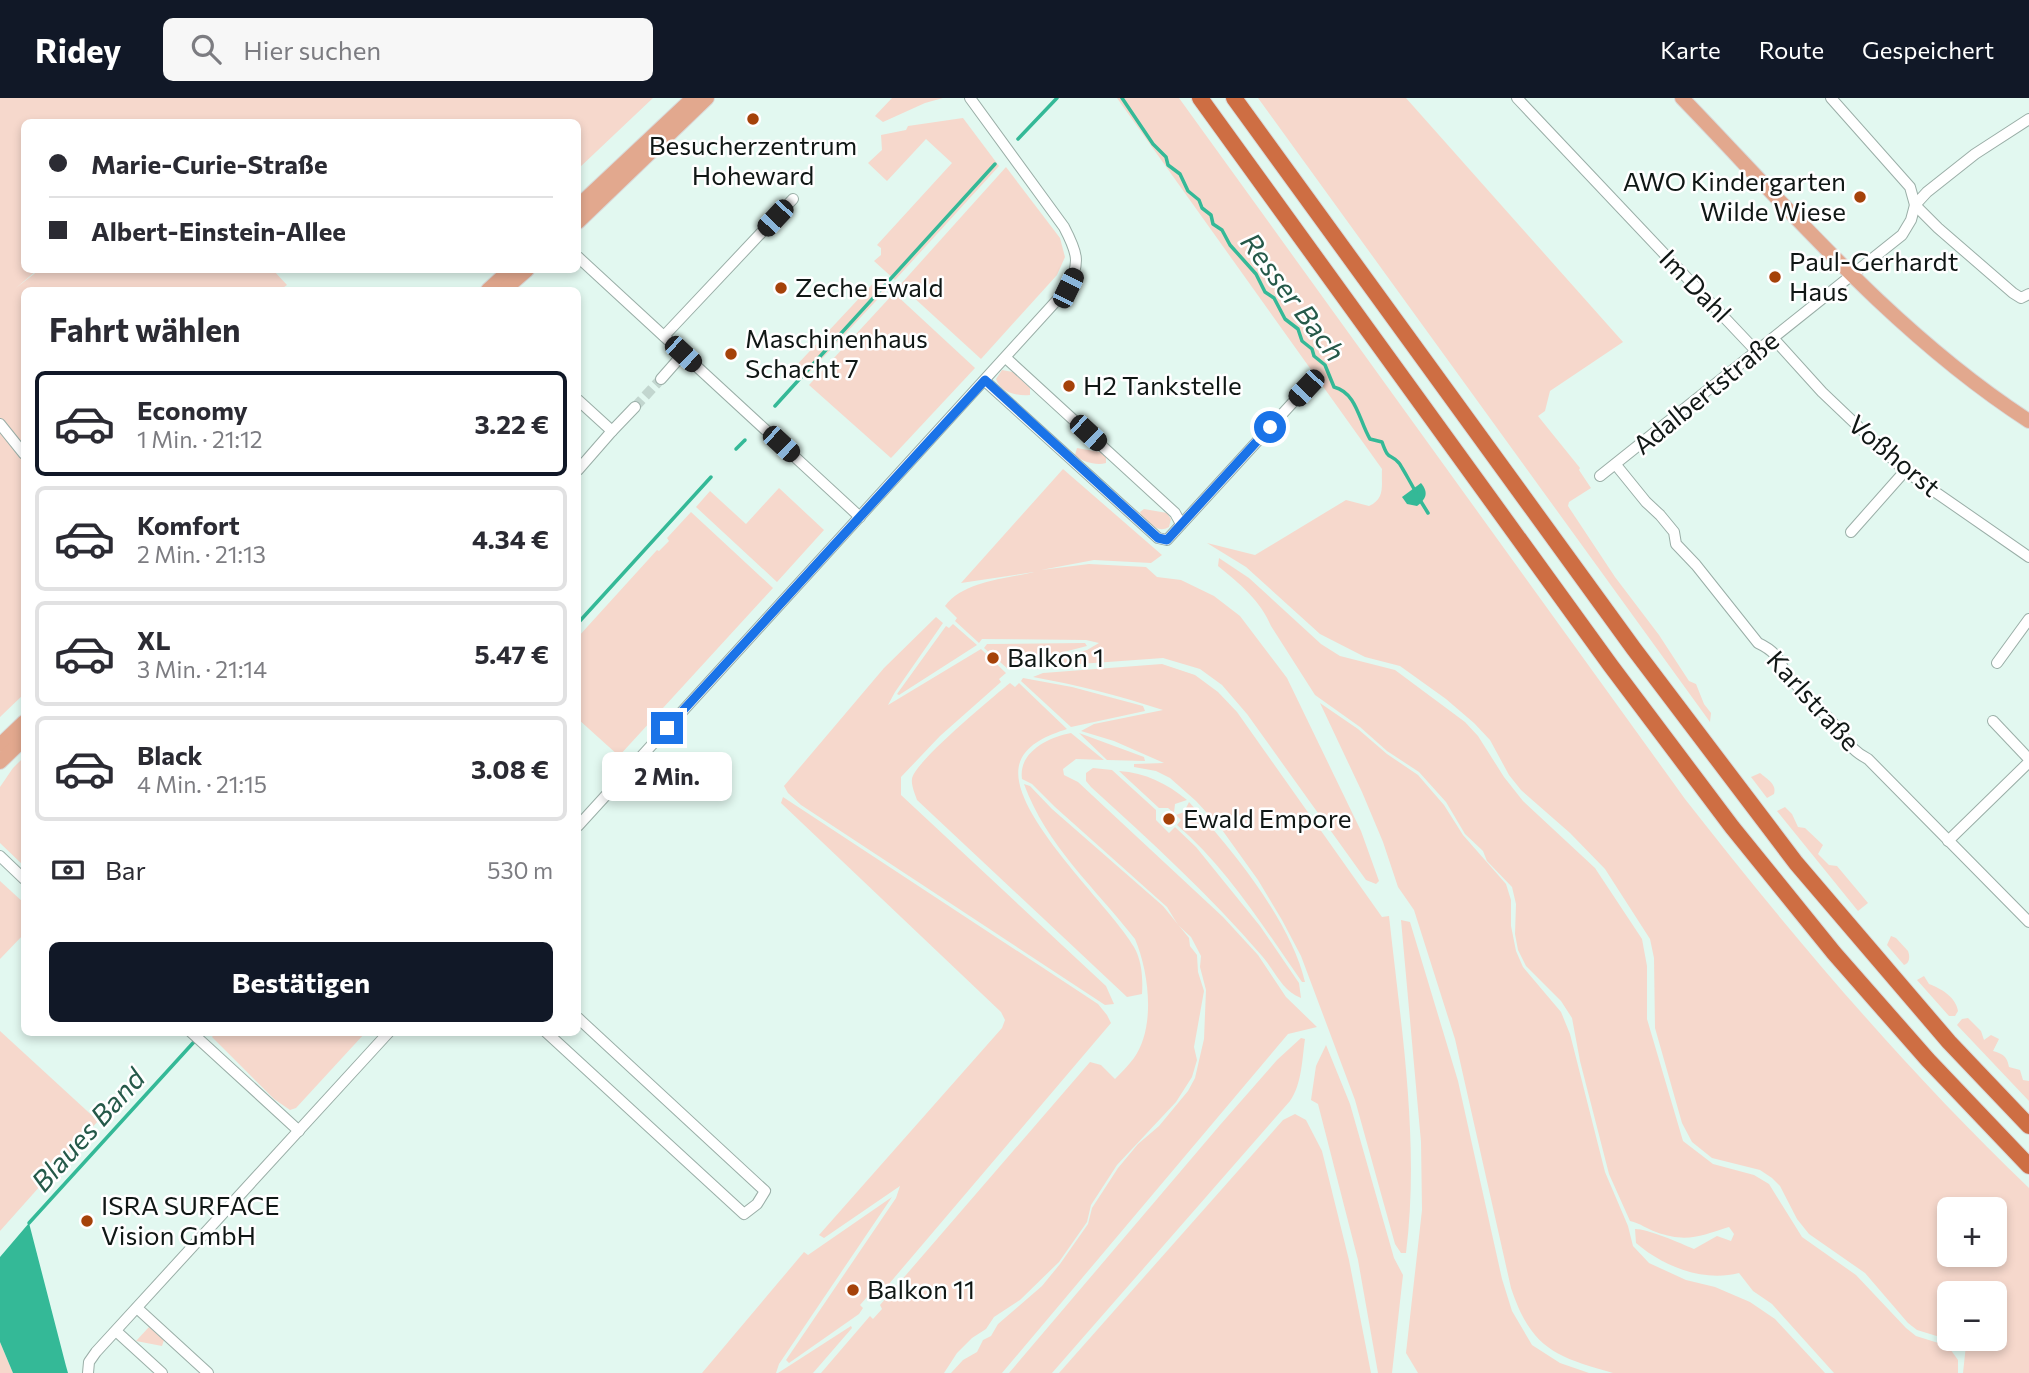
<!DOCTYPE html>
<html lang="de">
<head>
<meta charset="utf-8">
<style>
  :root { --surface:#fff; --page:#f7f7f7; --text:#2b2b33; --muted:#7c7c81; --line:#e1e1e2; --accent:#111827 }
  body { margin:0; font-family:Commissioner,sans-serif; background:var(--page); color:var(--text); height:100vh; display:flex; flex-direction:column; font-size:26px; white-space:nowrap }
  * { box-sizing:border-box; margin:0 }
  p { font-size:23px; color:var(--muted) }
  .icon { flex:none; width:38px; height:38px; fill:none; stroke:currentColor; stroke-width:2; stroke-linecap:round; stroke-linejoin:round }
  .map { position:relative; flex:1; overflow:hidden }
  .side { position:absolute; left:21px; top:189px; width:560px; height:749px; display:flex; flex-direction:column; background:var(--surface); border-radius:10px; box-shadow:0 4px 10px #0003 }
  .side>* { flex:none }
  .hud { position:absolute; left:21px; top:21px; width:560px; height:154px; border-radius:10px; box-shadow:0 4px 10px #0003; display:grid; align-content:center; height:154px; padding:0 28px; background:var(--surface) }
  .fabs { position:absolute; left:1937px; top:1099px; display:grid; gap:14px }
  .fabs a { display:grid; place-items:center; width:70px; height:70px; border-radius:10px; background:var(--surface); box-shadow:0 4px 10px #0003; font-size:35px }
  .end { position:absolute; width:32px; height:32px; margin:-16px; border:9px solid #1a73e8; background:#fff; box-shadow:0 0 0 4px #fff }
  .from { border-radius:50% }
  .bubble { position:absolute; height:49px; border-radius:10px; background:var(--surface); box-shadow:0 4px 10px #0003; font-size:23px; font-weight:700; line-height:49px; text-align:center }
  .car { position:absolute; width:21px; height:42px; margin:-21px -10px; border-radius:9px; box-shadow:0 0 5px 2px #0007; background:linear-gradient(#222 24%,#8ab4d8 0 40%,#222 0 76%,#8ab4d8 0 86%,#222 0) }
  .hud b { display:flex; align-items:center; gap:24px; height:66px; font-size:26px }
  .hud b+b { border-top:2px solid var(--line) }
  .hud i { width:18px; height:18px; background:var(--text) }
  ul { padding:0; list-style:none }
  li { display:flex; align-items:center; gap:21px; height:105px; margin:0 14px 10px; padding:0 14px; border:4px solid var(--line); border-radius:10px }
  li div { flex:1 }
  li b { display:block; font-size:26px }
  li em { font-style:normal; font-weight:700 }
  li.current { border-color:var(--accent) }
  li>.icon { width:63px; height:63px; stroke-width:1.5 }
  h2 { padding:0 28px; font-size:32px; line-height:84px }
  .pay { display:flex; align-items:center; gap:18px; height:77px; padding:0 28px; font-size:26px }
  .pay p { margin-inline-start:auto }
  .button { display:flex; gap:14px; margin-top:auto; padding:14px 28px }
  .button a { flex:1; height:80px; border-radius:10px; background:var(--accent); color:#fff; font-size:28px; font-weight:700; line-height:80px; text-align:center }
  header { display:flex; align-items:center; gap:42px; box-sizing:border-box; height:98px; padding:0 35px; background:var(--accent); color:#fff }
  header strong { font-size:33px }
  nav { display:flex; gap:38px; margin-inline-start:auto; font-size:24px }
  .search { width:490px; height:63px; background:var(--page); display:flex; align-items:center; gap:18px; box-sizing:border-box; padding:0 24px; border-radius:10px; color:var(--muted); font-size:26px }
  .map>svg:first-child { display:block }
  .green { fill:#f6d8cc; fill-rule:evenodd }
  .water { fill:#34b997 }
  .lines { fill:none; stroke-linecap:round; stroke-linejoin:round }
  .stream { stroke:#34b997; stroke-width:3.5 }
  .minor-tunnel { stroke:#c2d6cf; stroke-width:10; stroke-dasharray:10 5; stroke-linecap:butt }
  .minor-casing { stroke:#9aaea7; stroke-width:12 }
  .major-casing { stroke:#d9dada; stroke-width:16 }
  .highway-casing { stroke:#d9dada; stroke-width:18 }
  .minor { stroke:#fff; stroke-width:10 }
  .major { stroke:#e2a88e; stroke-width:14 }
  .highway { stroke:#ce6e43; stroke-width:16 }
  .route { stroke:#1a73e8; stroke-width:9 }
  .poi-dot { fill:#a54209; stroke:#fff; stroke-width:2.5 }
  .labels { text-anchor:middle; stroke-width:5; stroke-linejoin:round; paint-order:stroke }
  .poi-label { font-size:26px; fill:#101715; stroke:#fff; text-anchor:start }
  .street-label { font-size:26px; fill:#101715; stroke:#fff }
  .water-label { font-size:28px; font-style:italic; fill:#255949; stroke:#fff }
</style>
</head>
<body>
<header>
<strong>Ridey</strong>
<div class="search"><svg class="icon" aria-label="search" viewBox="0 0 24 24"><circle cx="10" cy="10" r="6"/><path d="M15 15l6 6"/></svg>Hier suchen</div>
<nav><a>Karte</a><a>Route</a><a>Gespeichert</a></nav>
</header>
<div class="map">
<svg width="2029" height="1275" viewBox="0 0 2029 1275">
  <rect width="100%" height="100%" fill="#e2f8f0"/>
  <g class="green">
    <polygon points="0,0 653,0 578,71 578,24 24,24 24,172 37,172 16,190 39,172 273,172 287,187 280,192 24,192 24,596 0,619"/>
    <polygon points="892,0 943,0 925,5 883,24 875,18"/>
    <path d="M1117,0h62l506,701c107,137 219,269 344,389v185h-66l3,-28 -49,-15 -9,-7 -43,-50 -56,-39 -12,-15 -17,-33 -8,-8 -12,-8 -48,-12 -20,-16 -10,-19 -27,-95 -1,-70 -4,-19 -45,-70 -35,-36 -49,-43 -12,-15 -19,-35 -16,-17 -28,-24 -46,-33 -35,-9 -45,-23 -74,-67 -39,-24 48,12 91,-55 23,6c17,-8 12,-21 13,-37zM1950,1111h45v46h-45zM1950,1195h45v46h-45z"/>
    <polygon points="1258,0 1406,0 1623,244 1550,293 1545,313 1538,318 1580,370 1579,372 1591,390 1569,404 1568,408 1615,479 1659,537 1689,583 1696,586 1704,606 1711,615 1710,624"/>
    <polygon points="963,20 999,68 895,182 874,163 881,157 881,150 877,147 952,65 926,41 887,83 868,65 882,52 881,37 906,32 908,28"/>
    <polygon points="1006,69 1060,140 1065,159 1057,177 981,261 900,187"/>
    <polygon points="879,179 889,189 804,280 794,270"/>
    <polygon points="894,195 975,270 891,360 809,287"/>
    <path d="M1002,272l11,2 17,16v7c-13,1 -29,-2 -34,-16z"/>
    <path d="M1077,350l23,4 6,5v6c-9,3 -24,-1 -31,-8z"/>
    <path d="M1063,371l99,86 -11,8 -57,-3 -53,10 48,-6 57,3 11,10 24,3 33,16 26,20 47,62 74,153 18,50 -3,3 -10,-4 -119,-166 -25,-29 -22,-16 -37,-11 -125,9 5,-4 44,-13 12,-7 -13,-3 -104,-1 -3,4 -24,-22 2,-3 -12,-12c19,-25 60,-27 89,-34l-73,11z"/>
    <polygon points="779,390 824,432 777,484 696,409 710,393 746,426"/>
    <path d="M1144,411l23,4 4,6 -2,8c-12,7 -19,-4 -28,-12l-1,-3z"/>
    <polygon points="691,414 773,490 619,658 578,621 578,539 657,452 659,453 669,443 667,440"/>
    <path d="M1219,460l30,20 72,66 19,12 55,14 70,52 13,14 26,41 19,24 72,67 47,71 5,27v53l36,122 30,23 41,11 15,9 33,53 54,38 50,53 10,8 32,10 10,14v13h-124l-62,-69 -19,-13 -14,-18c-36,9 -75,-6 -103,-30l-1,-14c13,0 45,14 59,20l23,-13 14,5 3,-7 -5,-7c-28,9 -43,16 -73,5 -9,-3 -16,-9 -26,-11l-21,-47 -29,-113 -8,-43 -11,-17 -35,-35 -8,-16 -3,-16 1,-30 -4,-17 -25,-26 -4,-10 -18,-17 -19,-32 -27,-30 -32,-21 -27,-24 -45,-32 -44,-69c-10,-25 -32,-43 -53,-60z"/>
    <polygon points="936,519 943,525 895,594 888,607 981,551 1006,575 999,581 1001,584 940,638 901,679 901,697 1106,888 1114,906 1105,907 801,707 788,695 784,688 884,570"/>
    <polygon points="953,526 977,547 899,597 897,596 946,528 949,530"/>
    <polygon points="1085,545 1087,548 1017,566 1008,571 984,550 987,546"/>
    <path d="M1162,566l33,11 23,17 19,20 145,205 7,-1c12,111 31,225 17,337h-5l-6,-9 -40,-144 -54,-144 -19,-36 -24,-40 -38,-53 -24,-26 -26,-23 -14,-7 -22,-4v-3l30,-1 -50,-22 -33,-10 13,-7 69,-14c-43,-14 -85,-25 -130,-33l10,-4z"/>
    <polygon points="1023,580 1072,589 1143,608 1145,613 1071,629 1021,583"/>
    <path d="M1010,585l5,4 4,-4 48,46c-18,6 -40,14 -47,33 -17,47 92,145 114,185 8,14 9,32 8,47l-15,3 -210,-197c-2,-6 -6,-15 -5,-21 1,-16 82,-83 98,-96z"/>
    <path d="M1320,605l38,26 29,25 31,21 26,30 19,30 43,49 5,16v26l5,25 7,16 38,45 9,22 35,138 23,54 5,20 16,17 37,17 29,7 35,15 25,17 50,54h-212c-58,-16 -82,-25 -102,-85l-56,-249 -41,-129 -16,-23 -15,-45 -21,-50z"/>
    <path d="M1071,635l33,27 -28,-1 -13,10 1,6 14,7 145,135 35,38 28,42 31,30 -29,7 -286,339h-51l12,-13 14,-8 6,-12 8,-4 7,-12 44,-38 18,-22 28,-40 4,-16 26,-40 20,-24 21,-18 29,-35 7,-13 9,-39 2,-49 -6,-23 1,-11 -10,-19 -13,-12 -11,-18 -112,-100 -23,-23 -10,-5c-4,-27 27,-42 49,-46z"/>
    <polygon points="1079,635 1144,659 1145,663 1107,662"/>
    <polygon points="24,659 24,768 0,745 0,689 13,670"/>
    <path d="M1093,670l19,2 44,40v10l13,13 6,-6 21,20 64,79 39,57 2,15c-19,-7 -26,-27 -39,-42 -52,-61 -112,-115 -171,-169l-5,-6v-8z"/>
    <path d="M1119,673c27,2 47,12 68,29l-12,4 -1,9 -6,-5h-9z"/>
    <path d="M1760,675c7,6 17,11 14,21l-7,4 -16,-21z"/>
    <path d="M1024,686l6,2 22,23 111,97 26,32 1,8 7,9 1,17 6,19 -10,56 3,13 -5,17 -16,25 -59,63 -26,40 -4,17 -28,40 -39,38 -26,17 -8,12 -14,9 -15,15 -13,20h-123l49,-57 3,3 9,-10 -2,-4 210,-243 11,3 14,14c6,-6 13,-13 19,-21 22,-31 15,-86 1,-119 -39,-50 -89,-94 -111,-155z"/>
    <polygon points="783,699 1098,906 1107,917 1111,925 877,1200 875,1199 871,1202 867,1199 860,1207 863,1210 859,1216 789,1265 786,1262 896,1100 900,1088 824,1140 819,1137 1002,930 1005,922 1001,914 781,705"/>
    <path d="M1189,704c42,46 102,119 116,180h-3c-37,-53 -75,-114 -125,-157l4,-5 -5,-5 8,-3z"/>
    <polygon points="1785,709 1792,716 1798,729 1805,730 1823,747 1818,756 1829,767 1837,768 1868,805 1858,813 1777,713"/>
    <polygon points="0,783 24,805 24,836 0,861"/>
    <polygon points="1401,822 1410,824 1458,983 1502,1181 1512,1213 1532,1247 1560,1265 1589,1275 1418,1275 1406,1255 1422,1112 1421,1044"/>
    <path d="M1891,838l5,2 12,13c2,5 2,12 -4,14l-17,-20z"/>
    <path d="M1924,878l5,8c11,4 27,13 29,27l-3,5h-6l-32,-36z"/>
    <path d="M1968,920l13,13 3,9 7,-5 8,4 -6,12c10,3 14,5 16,16l11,3 3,10 6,1v20l-72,-76 5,-6z"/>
    <polygon points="0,933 98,1023 0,1133"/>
    <polygon points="216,934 365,934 365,935 296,1010 290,1012 274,1001 212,939"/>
    <path d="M1301,940l4,1c-3,20 -3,45 -15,62l-238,272h-43l211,-248 57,-65z"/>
    <polygon points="1326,947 1350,1006 1394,1160 1403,1177 1392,1275 1378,1275 1358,1162 1318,1006 1311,1002 1316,968"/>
    <polygon points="1295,1016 1306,1022 1322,1053 1349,1162 1371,1275 1059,1275 1283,1022"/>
    <polygon points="892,1099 779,1266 776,1275 702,1275 804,1154 808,1157"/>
    <polygon points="851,1228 852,1230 813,1275 778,1275"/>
    <polygon points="149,1229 164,1242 162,1248 136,1243"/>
    <polygon points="0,1244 13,1275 0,1275"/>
  </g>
  <g class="water">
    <path d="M1421,385c8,10 5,16 -4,23l-10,-2 -5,-7z"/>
    <polygon points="29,1125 66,1268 68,1275 13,1275 0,1244 0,1159"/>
  </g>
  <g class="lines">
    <g class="stream">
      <path d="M1122,0l31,46 13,13 2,8 12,9 8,17 11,9 3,8 9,7 2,9 9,6 8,15 26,29 9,18 9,6 11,21 13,10 4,12 10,8 2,7 11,9 9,22c23,6 25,34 36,52l12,3c7,20 7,10 17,21 1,1 16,27 17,30"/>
      <polyline points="1018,41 1057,0"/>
      <polyline points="775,308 995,66"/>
      <polyline points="736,351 745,342"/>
      <polyline points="1420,402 1428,415"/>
      <polyline points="578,525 711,379"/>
      <polyline points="29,1125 203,934"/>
    </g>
    <polyline class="minor-tunnel" points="635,309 661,281"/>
    <defs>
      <g id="minor">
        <polyline points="1517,0 1757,254"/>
        <polyline points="1831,0 1910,89 1915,107 1938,130 2013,195 2021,200 2029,196"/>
        <polyline points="578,159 860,419"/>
        <polyline points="664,238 793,101"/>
        <polyline points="1774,241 1822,294 1905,373 2029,459"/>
        <polyline points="1006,260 1175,415 1181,426"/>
        <polyline points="661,281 683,256"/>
        <polyline points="985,283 1158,440 1167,442 1306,290"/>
        <polyline points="578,302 612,333 578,372"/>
        <polyline points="0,326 24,356"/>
        <polyline points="612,333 635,309"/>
        <path d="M1616,367l30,37 14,13 14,17 2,12 20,21 62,78c15,7 22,15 27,30 16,17 32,33 48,50 14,15 14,25 35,36l161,163"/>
        <polyline points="1600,378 1902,137 1911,122 1915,107 1927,94 1975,56 2029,21"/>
        <polyline points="1851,434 1905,373"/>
        <polyline points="1997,565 2029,521"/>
        <polyline points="1993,623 2029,661"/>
        <path d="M578,728l490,-538c13,-26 9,-36 -4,-61l-94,-129"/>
        <polyline points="1948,743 2029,664"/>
        <polyline points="0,758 24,781"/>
        <polyline points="191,934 299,1033"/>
        <polyline points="546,934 744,1116 757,1106 765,1093 578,920"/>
        <polyline points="137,1210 208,1275"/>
        <polyline points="116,1233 162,1275"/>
        <polyline points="88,1275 89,1264 96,1254 389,934"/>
      </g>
      <g id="major">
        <path d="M1682,0c109,113 214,237 347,323"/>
        <polyline points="578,108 693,0"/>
        <polyline points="578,124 707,0"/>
        <polyline points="488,192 510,172"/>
        <polyline points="504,192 527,172"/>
        <polyline points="0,647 24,624"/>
        <polyline points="0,664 24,641"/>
      </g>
      <g id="highway">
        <polyline points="1200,0 1611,568 1732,729 1834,855 1928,962 2029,1068"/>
        <polyline points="1234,0 1634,551 1796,765 1949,944 2029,1028"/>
      </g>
    </defs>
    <use href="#minor" class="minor-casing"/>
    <use href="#major" class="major-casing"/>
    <use href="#highway" class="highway-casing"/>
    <use href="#minor" class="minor"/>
    <use href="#major" class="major"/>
    <use href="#highway" class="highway"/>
  </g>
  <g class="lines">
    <polyline class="route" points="667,630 985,282 1158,440 1167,442 1270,329"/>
  </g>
  <g class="poi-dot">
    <circle cx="753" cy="21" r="7"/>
    <circle cx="1860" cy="99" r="7"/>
    <circle cx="1775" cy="179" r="7"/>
    <circle cx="781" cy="190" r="7"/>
    <circle cx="731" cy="256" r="7"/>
    <circle cx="1069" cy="288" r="7"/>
    <circle cx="993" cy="560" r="7"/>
    <circle cx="1169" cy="721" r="7"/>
    <circle cx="87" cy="1123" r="7"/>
    <circle cx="853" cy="1192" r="7"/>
  </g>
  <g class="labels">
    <g class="poi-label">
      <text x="753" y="57" text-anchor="middle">Besucherzentrum<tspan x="753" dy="30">Hoheward</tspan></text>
      <text x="1846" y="93" text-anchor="end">AWO Kindergarten<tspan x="1846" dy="30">Wilde Wiese</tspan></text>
      <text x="1789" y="173">Paul-Gerhardt<tspan x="1789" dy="30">Haus</tspan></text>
      <text x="795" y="199">Zeche Ewald</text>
      <text x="745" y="250">Maschinenhaus<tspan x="745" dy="30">Schacht 7</tspan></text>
      <text x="1083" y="297">H2 Tankstelle</text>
      <text x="1007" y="569">Balkon 1</text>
      <text x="1183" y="730">Ewald Empore</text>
      <text x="101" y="1117">ISRA SURFACE<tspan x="101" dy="30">Vision GmbH</tspan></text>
      <text x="867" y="1201">Balkon 11</text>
    </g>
    <g class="street-label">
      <text transform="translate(1695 188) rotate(46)" y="9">Im Dahl</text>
      <text transform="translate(1706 295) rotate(-39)" y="9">Adalbertstraße</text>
      <text transform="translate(1894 358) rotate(40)" y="9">Voßhorst</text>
      <text transform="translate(1813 603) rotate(48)" y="9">Karlstraße</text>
    </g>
    <g class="water-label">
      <text transform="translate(1293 199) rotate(53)" y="10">Resser Bach</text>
      <text transform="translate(88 1032) rotate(-48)" y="10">Blaues Band</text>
    </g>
  </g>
</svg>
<div class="fabs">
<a>+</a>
<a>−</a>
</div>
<i class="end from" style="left:1270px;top:329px"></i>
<i class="end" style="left:667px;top:630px"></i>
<div class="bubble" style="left:602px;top:654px;width:130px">2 Min.</div>
<i class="car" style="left:775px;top:120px;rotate:223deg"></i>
<i class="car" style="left:1068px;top:190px;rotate:26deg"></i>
<i class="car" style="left:683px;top:256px;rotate:133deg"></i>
<i class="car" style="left:1306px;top:290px;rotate:223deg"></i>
<i class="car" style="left:1088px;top:335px;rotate:133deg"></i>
<i class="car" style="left:781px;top:346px;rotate:133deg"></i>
<div class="hud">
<b><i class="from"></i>Marie-Curie-Straße</b>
<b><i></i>Albert-Einstein-Allee</b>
</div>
<section class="side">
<h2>Fahrt wählen</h2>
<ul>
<li class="current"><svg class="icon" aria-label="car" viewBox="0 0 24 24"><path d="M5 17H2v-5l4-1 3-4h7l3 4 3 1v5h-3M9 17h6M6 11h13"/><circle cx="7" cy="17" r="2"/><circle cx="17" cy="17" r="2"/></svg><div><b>Economy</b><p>1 Min. · 21:12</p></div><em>3.22 €</em></li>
<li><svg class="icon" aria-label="car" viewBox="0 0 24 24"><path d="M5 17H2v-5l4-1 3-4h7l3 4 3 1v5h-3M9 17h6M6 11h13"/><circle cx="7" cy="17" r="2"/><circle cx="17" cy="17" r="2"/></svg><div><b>Komfort</b><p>2 Min. · 21:13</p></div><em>4.34 €</em></li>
<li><svg class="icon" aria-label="car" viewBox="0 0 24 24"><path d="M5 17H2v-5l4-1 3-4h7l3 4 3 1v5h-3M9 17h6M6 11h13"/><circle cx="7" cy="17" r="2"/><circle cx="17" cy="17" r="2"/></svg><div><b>XL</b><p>3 Min. · 21:14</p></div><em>5.47 €</em></li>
<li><svg class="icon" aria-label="car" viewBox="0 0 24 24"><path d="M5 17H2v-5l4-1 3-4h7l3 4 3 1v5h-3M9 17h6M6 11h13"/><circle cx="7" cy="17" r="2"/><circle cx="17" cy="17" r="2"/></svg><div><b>Black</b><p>4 Min. · 21:15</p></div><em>3.08 €</em></li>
</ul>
<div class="pay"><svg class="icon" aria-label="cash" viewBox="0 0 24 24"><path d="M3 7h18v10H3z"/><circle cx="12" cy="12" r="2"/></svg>Bar<p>530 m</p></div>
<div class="button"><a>Bestätigen</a></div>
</section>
</div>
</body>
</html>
